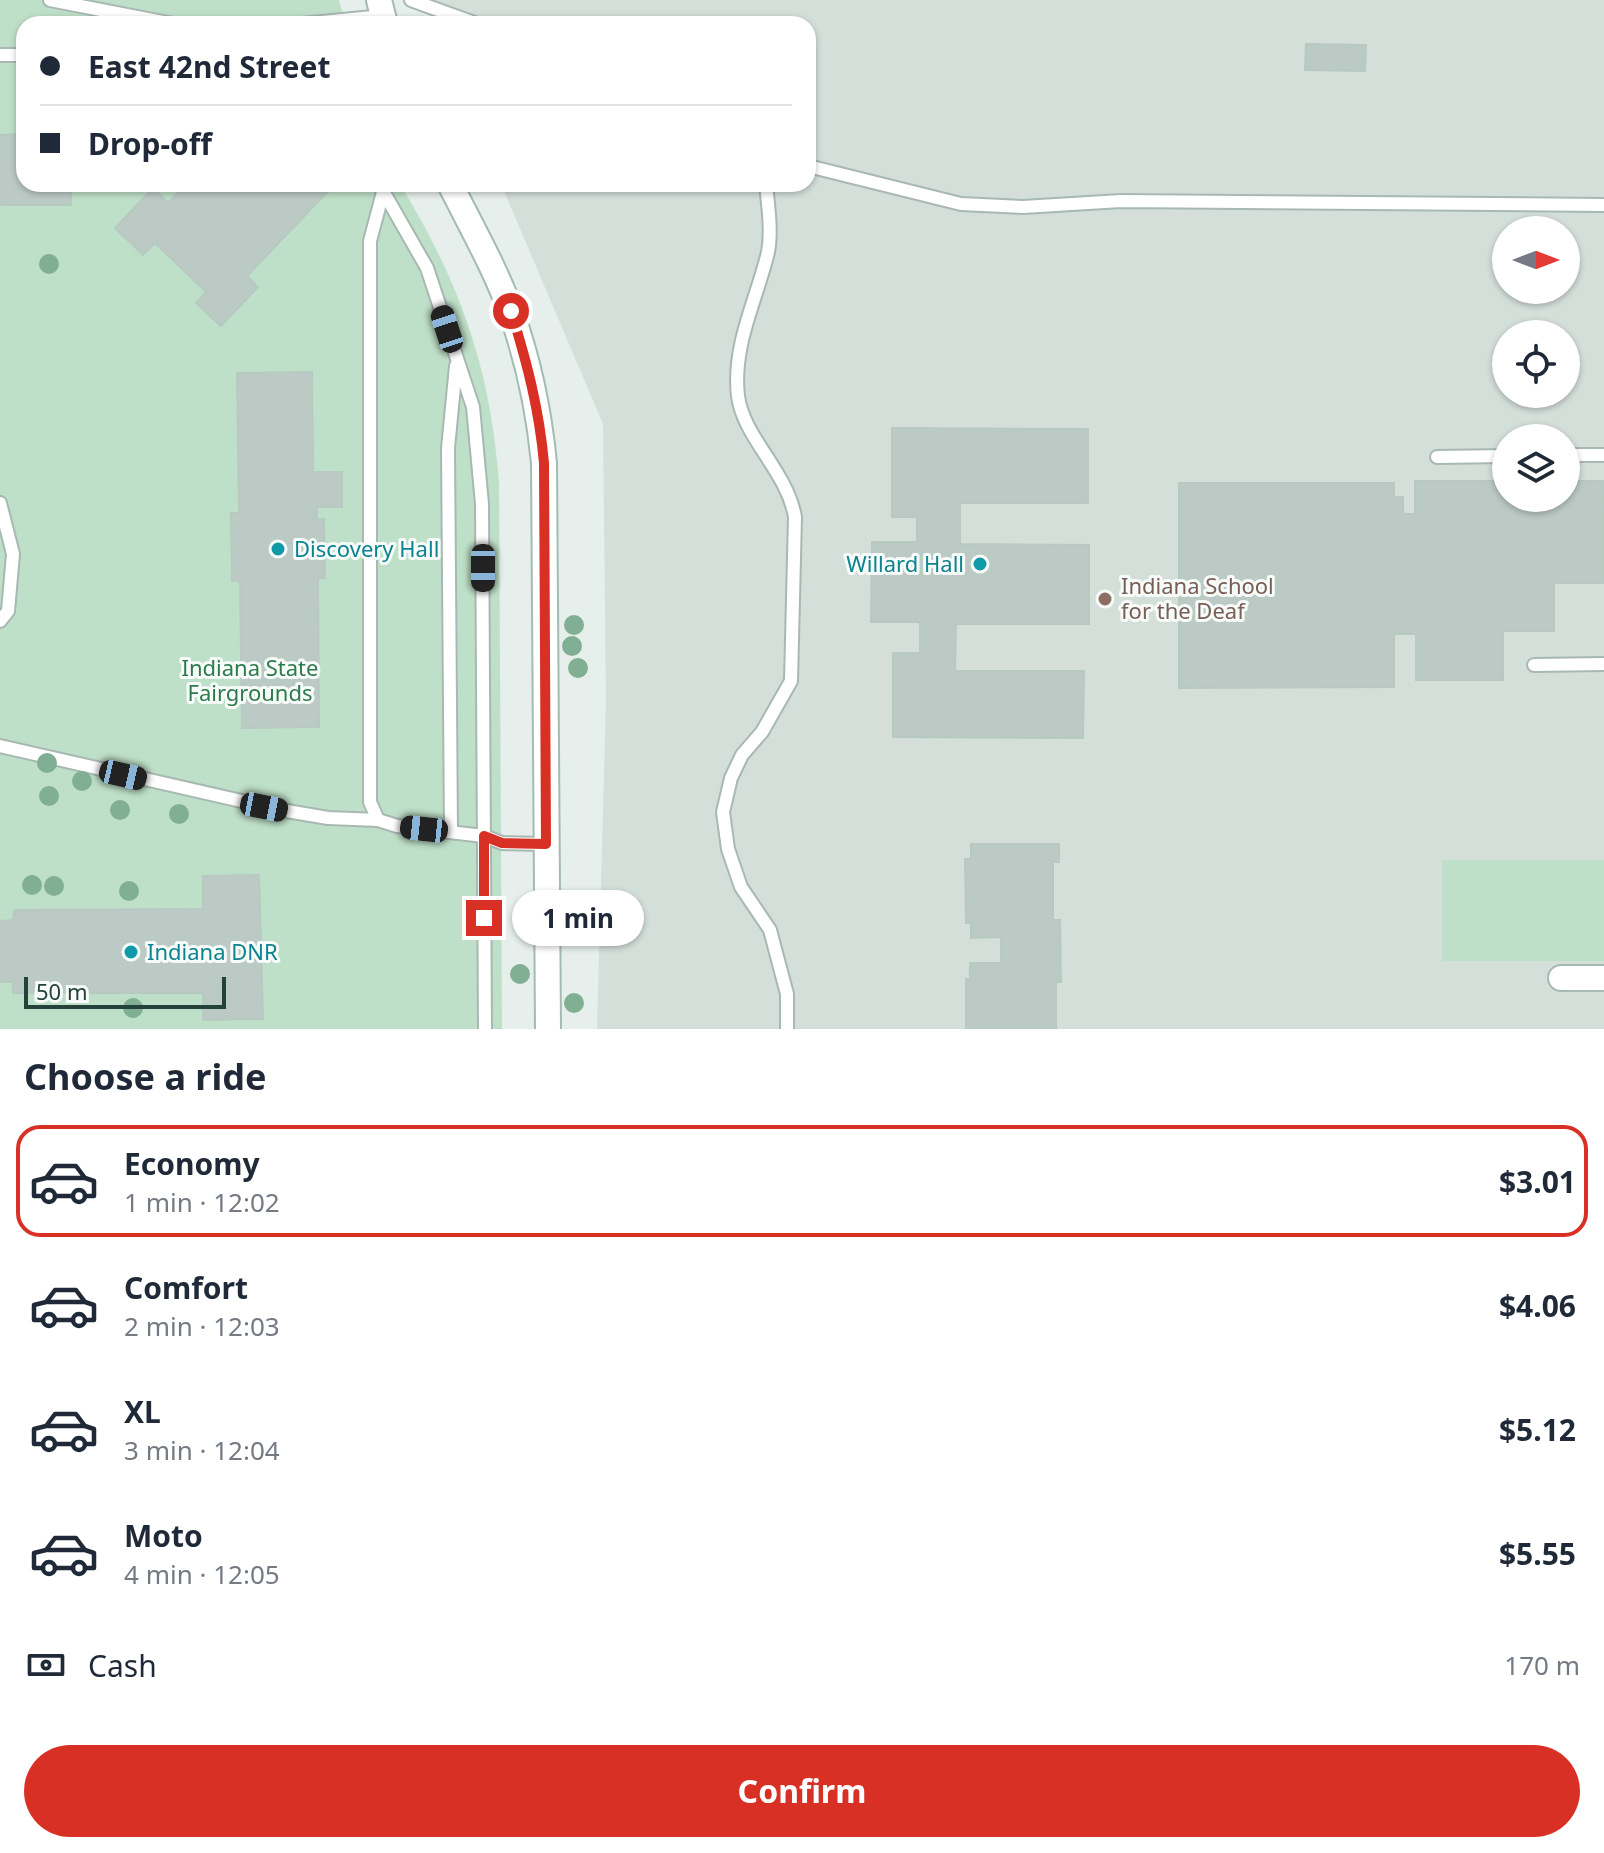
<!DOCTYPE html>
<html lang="en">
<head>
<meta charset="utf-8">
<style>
  :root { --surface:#fff; --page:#f6f6f7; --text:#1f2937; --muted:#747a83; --line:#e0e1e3; --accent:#d93025 }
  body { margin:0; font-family:"Noto Sans",sans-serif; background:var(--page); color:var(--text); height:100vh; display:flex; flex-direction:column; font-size:30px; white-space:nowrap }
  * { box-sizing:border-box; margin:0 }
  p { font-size:26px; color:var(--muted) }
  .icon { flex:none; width:44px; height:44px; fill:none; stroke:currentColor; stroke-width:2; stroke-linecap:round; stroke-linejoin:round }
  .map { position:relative; height:1029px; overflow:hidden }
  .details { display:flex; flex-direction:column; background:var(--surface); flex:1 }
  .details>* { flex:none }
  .guide { position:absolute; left:16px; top:16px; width:800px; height:176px; border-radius:24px; box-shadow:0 2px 6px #0004; display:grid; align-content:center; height:176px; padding:0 24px; background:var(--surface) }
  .needle { width:52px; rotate:90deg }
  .controls { position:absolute; left:1492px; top:216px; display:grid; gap:16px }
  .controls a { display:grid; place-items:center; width:88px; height:88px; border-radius:50%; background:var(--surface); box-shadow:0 2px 6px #0004; font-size:40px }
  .scale { position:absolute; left:24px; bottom:20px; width:202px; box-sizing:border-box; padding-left:8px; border:4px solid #24423a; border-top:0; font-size:22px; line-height:28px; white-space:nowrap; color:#24423a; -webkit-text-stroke:6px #f7fbf9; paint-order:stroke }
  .end { position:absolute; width:36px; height:36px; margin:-18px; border:10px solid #d93025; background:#fff; box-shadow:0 0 0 4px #fff }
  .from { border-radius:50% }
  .bubble { position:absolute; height:56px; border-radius:28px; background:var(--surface); box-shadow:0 2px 6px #0004; font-size:26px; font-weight:700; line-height:56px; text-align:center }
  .car { position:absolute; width:24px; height:48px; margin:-24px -12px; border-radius:10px; box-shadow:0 0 6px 2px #0007; background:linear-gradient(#222 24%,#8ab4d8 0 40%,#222 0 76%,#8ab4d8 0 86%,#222 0) }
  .guide b { display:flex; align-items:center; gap:28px; height:76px; font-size:30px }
  .guide b+b { border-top:2px solid var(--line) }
  .guide i { width:20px; height:20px; background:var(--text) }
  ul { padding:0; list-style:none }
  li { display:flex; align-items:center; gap:24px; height:112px; margin:0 16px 12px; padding:0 8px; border:4px solid transparent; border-radius:24px }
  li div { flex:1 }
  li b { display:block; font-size:30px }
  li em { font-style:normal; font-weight:700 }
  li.selected { border-color:var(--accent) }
  li>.icon { width:72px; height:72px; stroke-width:1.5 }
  h2 { padding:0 24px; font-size:36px; line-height:96px }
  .pay { display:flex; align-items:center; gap:20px; height:88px; padding:0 24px; font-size:30px }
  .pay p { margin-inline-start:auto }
  .primary-button { display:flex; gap:16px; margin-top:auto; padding:16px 24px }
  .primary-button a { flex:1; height:92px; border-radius:48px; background:var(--accent); color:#fff; font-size:32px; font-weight:700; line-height:92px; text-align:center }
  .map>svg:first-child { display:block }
  .built { fill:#d4dfda; fill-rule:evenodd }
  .green { fill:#bfe0c8 }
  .building { fill:#bbcac4; stroke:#b8c9c2; stroke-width:2 }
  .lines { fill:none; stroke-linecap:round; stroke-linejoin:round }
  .lane-casing { stroke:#a8b8b2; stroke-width:16 }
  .street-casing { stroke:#a8b8b2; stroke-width:28 }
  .secondary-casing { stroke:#a4bbb3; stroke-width:28 }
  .lane { stroke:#fff; stroke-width:12 }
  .street { stroke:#fff; stroke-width:24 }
  .secondary { stroke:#fff; stroke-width:24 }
  .tree { fill:#80af93 }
  .route { stroke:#d93025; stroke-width:10 }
  .culture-dot { fill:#0f9aa8; stroke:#f7fbf9; stroke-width:3 }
  .education-dot { fill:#8d6e63; stroke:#f7fbf9; stroke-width:3 }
  .labels { text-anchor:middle; stroke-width:6; stroke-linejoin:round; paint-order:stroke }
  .culture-label { font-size:22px; fill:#0d838f; stroke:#f7fbf9; text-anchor:start }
  .education-label { font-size:22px; fill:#785e54; stroke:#f7fbf9; text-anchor:start }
  .park-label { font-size:22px; fill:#2d7a4b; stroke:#f7fbf9 }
</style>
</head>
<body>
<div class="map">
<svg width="1604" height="1029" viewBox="0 0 1604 1029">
  <rect width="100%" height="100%" fill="#e6efeb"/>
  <path class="built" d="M424,0h1180v1029h-1007l9,-329 -3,-276 -102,-240h307v-160h-375zM1506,230h60v60h-60zM1506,334h60v60h-60zM1506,438h60v60h-60z"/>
  <g class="green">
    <path d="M0,0h339l6,24h-321v160h376c60,99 90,182 99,298l3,547h-502z"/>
    <rect x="1442" y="860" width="162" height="101"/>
  </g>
  <g class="building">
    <polygon points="1306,44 1366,45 1365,71 1305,70"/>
    <polygon points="24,134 24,184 71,184 71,205 0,205 0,135"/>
    <polygon points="186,184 335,184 247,276 258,287 221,326 196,303 206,292 155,243 143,255 115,228 153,188 168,203"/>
    <polygon points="312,372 313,472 342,472 342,507 317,507 317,520 324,519 325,578 318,578 319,727 242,728 240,581 232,581 231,513 239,513 237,373"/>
    <polygon points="892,428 1088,429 1088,503 960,503 960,544 1089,545 1089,624 956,624 955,671 1084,671 1083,738 893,737 893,653 920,653 920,622 871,622 872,542 917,542 917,517 892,517"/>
    <polygon points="1415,481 1506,481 1506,498 1566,498 1566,481 1604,481 1603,583 1554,583 1554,631 1503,631 1503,680 1416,680 1416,634 1394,634 1394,687 1179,688 1179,483 1394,483 1394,497 1403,497 1403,514 1415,514"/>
    <polygon points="971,844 1059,844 1059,862 1053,862 1053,920 1060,920 1061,982 1056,982 1056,1029 966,1029 966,979 970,979 970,963 1001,963 1001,937 971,938 971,923 966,923 965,859 971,859"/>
    <polygon points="259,875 263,1019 203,1020 203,993 13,993 13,982 0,982 0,921 13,920 14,910 203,909 203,876"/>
  </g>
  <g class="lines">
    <defs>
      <g id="lane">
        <polyline points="50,0 173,24"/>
        <polyline points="411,0 477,24"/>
        <polyline points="302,24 383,16"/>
        <polyline points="0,55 24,55"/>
        <polyline points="808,166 961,204 1023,207 1121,201 1604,205"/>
        <polyline points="379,184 427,268 473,407 482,504 485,1029"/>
        <path d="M766,184c2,21 6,47 2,68 -11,47 -36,93 -30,144 5,41 49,75 57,121l-4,164 -29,51 -20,23 -11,23 -8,34 5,37 13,38 29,43 17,64v35"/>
        <polyline points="383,192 370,241 370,802 378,820 397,826 484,836 502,843 546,844"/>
        <polyline points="1566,455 1604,455"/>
        <polyline points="1437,457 1506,456"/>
        <polyline points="0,503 13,554 8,611 0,621"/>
        <polyline points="1534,665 1604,664"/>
        <polyline points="0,746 281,810 328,818 378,820"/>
        <polyline points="451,832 448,448 456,366"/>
      </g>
      <polyline id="street" points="1561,978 1604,978"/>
      <g id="secondary">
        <polyline points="379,0 385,24"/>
        <path d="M450,184c21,42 45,84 61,128 18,50 28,99 33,151l4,566"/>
      </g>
    </defs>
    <use href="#lane" class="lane-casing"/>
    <use href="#street" class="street-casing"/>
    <use href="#secondary" class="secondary-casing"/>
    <use href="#lane" class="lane"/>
    <use href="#street" class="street"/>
    <use href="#secondary" class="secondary"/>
  </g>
  <g class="tree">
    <circle cx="49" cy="264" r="10"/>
    <circle cx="574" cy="625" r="10"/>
    <circle cx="572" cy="646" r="10"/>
    <circle cx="578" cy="668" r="10"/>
    <circle cx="47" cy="763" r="10"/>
    <circle cx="82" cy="781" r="10"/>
    <circle cx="49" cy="796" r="10"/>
    <circle cx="120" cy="810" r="10"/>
    <circle cx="179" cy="814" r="10"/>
    <circle cx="32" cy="885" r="10"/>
    <circle cx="54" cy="886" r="10"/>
    <circle cx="129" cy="891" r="10"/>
    <circle cx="575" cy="920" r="10"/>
    <circle cx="523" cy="921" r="10"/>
    <circle cx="520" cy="974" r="10"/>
    <circle cx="574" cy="1003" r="10"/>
    <circle cx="133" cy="1008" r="10"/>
  </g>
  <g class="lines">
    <path class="route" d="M484,918v-82l18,7 44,1 -2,-381c-5,-55 -17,-100 -33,-152"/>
  </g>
  <g class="culture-dot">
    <circle cx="278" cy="549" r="8"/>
    <circle cx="980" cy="564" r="8"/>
    <circle cx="131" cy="952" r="8"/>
  </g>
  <circle class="education-dot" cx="1105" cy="599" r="8"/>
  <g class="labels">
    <g class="culture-label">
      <text x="294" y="557">Discovery Hall</text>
      <text x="964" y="572" text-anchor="end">Willard Hall</text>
      <text x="147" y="960">Indiana DNR</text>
    </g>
    <g class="education-label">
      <text x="1121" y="594">Indiana School<tspan x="1121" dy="25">for the Deaf</tspan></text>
    </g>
    <g class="park-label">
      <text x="250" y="676">Indiana State<tspan x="250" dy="25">Fairgrounds</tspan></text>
    </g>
  </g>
</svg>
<div class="controls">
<a><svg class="needle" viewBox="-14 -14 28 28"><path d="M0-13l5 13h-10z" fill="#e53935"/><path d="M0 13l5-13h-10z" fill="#747a83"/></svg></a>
<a><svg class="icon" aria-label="locate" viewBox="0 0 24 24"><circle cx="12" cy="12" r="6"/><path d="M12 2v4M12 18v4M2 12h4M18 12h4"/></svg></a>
<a><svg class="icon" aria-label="layers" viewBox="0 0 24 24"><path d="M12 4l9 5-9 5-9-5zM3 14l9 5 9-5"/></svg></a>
</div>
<div class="scale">50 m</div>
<i class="end from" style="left:511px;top:311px"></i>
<i class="end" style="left:484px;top:918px"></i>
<div class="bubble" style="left:512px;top:890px;width:132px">1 min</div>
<i class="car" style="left:447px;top:329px;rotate:342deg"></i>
<i class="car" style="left:483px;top:568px;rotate:180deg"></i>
<i class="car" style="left:123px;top:775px;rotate:103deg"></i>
<i class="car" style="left:264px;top:807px;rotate:101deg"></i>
<i class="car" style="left:424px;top:829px;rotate:276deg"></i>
<div class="guide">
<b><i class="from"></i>East 42nd Street</b>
<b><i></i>Drop-off</b>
</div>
</div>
<section class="details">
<h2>Choose a ride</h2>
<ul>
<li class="selected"><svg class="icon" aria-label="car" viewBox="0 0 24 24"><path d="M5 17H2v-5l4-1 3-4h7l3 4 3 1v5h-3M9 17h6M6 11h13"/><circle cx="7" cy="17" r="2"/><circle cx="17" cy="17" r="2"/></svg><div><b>Economy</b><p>1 min · 12:02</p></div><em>$3.01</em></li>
<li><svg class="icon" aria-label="car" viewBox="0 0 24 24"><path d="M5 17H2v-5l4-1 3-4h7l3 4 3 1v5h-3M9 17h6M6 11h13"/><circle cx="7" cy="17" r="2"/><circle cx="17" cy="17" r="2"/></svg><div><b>Comfort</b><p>2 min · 12:03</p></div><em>$4.06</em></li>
<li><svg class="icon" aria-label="car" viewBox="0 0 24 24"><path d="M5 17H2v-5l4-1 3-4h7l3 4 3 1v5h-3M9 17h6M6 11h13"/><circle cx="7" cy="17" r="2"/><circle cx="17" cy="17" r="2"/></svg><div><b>XL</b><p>3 min · 12:04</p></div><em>$5.12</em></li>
<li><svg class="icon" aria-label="car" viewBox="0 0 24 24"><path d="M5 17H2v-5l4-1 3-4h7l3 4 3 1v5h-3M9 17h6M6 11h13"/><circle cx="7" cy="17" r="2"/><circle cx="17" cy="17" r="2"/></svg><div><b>Moto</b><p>4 min · 12:05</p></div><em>$5.55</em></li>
</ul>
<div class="pay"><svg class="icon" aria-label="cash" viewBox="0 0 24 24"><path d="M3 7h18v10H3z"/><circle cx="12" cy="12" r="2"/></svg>Cash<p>170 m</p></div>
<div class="primary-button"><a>Confirm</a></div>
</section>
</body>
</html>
